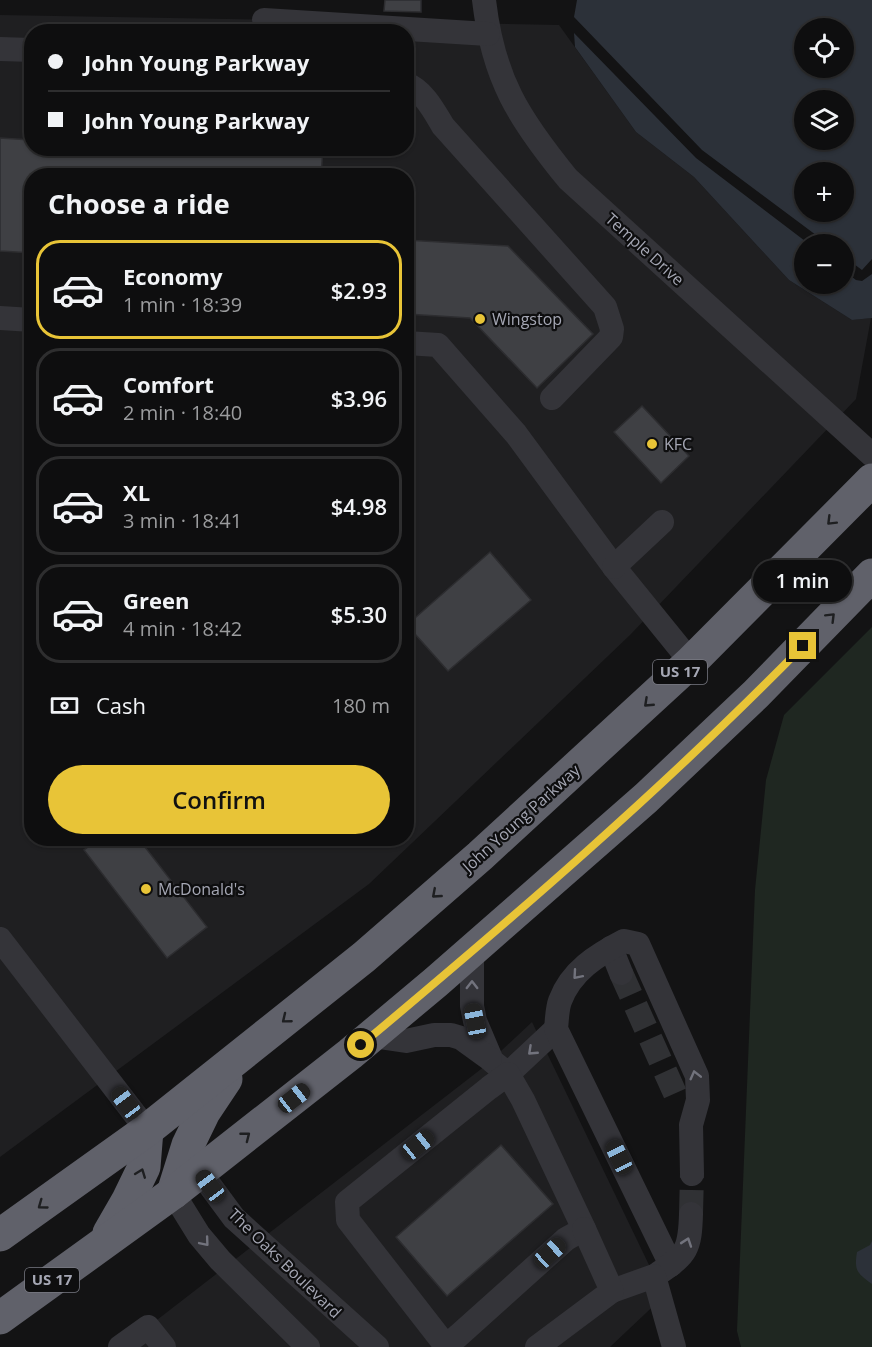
<!DOCTYPE html>
<html lang="en">
<head>
<meta charset="utf-8">
<style>
  :root { --surface:#0e0e0f; --page:#1c1c1d; --text:#f1f3f6; --muted:#9b9c9e; --line:#2e2e2f; --accent:#e8c437 }
  body { margin:0; font-family:"Open Sans",sans-serif; background:var(--page); color:var(--text); height:100vh; display:flex; flex-direction:column; font-size:22px; white-space:nowrap }
  * { box-sizing:border-box; margin:0 }
  p { font-size:20px; color:var(--muted) }
  .icon { flex:none; width:33px; height:33px; fill:none; stroke:currentColor; stroke-width:2; stroke-linecap:round; stroke-linejoin:round }
  .map { position:relative; flex:1; overflow:hidden }
  .sheet { position:absolute; left:24px; top:168px; width:390px; height:678px; display:flex; flex-direction:column; background:var(--surface); border-radius:24px; box-shadow:0 2px 4px #0004,0 0 0 2px var(--line) }
  .sheet>* { flex:none }
  .hud { position:absolute; left:24px; top:24px; width:390px; height:132px; border-radius:24px; box-shadow:0 2px 4px #0004,0 0 0 2px var(--line); display:grid; align-content:center; height:132px; padding:0 24px; background:var(--surface) }
  .fabs { position:absolute; left:794px; top:18px; display:grid; gap:12px }
  .fabs a { display:grid; place-items:center; width:60px; height:60px; border-radius:50%; background:var(--surface); box-shadow:0 2px 4px #0004,0 0 0 2px var(--line); font-size:30px }
  .end { position:absolute; width:27px; height:27px; margin:-14px; border:8px solid #e8c437; background:#111; box-shadow:0 0 0 3px #111 }
  .from { border-radius:50% }
  .bubble { position:absolute; height:42px; border-radius:21px; background:var(--surface); box-shadow:0 2px 4px #0004,0 0 0 2px var(--line); font-size:20px; font-weight:600; line-height:42px; text-align:center }
  .car { position:absolute; width:18px; height:36px; margin:-18px -9px; border-radius:8px; box-shadow:0 0 4px 2px #0007; background:linear-gradient(#222 24%,#8ab4d8 0 40%,#222 0 76%,#8ab4d8 0 86%,#222 0) }
  .hud b { display:flex; align-items:center; gap:21px; height:57px; font-size:22px }
  .hud b+b { border-top:2px solid var(--line) }
  .hud i { width:15px; height:15px; background:var(--text) }
  ul { padding:0; list-style:none }
  li { display:flex; align-items:center; gap:18px; height:99px; margin:0 12px 9px; padding:0 12px; border:3px solid var(--line); border-radius:24px }
  li div { flex:1 }
  li b { display:block; font-size:22px }
  li em { font-style:normal; font-weight:600 }
  li.on { border-color:var(--accent) }
  li>.icon { width:54px; height:54px; stroke-width:1.5 }
  h2 { padding:0 24px; font-size:27px; line-height:72px }
  .pay { display:flex; align-items:center; gap:15px; height:66px; padding:0 24px; font-size:22px }
  .pay p { margin-inline-start:auto }
  .primary-button { display:flex; gap:12px; margin-top:auto; padding:12px 24px }
  .primary-button a { flex:1; height:69px; border-radius:36px; background:var(--accent); color:#111; font-size:24px; font-weight:600; line-height:69px; text-align:center }
  .map>svg:first-child { display:block }
  .built { fill:#1f1f21; fill-rule:evenodd }
  .green { fill:#1f2721 }
  .water { fill:#2c3139; fill-rule:evenodd }
  .building { fill:#3f4044; stroke:#2d2d30; stroke-width:1.5 }
  .lines { fill:none; stroke-linecap:round; stroke-linejoin:round }
  .minor-tunnel { stroke:#303134; stroke-width:24; stroke-dasharray:24 12; stroke-linecap:butt }
  .minor { stroke:#343439; stroke-width:24 }
  .highway { stroke:#60616a; stroke-width:33 }
  .oneway { stroke:#1e1f21 }
  .oneway2 { stroke:#72737d }
  .route { stroke:#e8c437; stroke-width:8 }
  .poi-dot { fill:#e8c437; stroke:#0e0e0f; stroke-width:2 }
  .labels { text-anchor:middle; stroke-width:4.5; stroke-linejoin:round; paint-order:stroke }
  .shield { fill:#0e0e0f; stroke:#787982; stroke-width:1.5 }
  .shield-label { font-size:15px; font-weight:bold; fill:#a5a7b4 }
  .street-label { font-size:16px; fill:#a5a7b4; stroke:#0e0e0f }
  .poi-label { font-size:16px; fill:#a5a7b4; stroke:#0e0e0f; text-anchor:start }
</style>
</head>
<body>
<div class="map">
<svg width="872" height="1347" viewBox="0 0 872 1347">
  <rect width="100%" height="100%" fill="#131314"/>
  <g class="built">
    <path d="M0,15l559,10 77,107 58,45 95,103 63,40 19,-2 -15,81 -226,236 -261,249 -369,273zM32,32h374v116h-374zM32,176h374v662h-374z"/>
    <polygon points="532,1022 664,1296 610,1347 122,1347 485,1066"/>
  </g>
  <polygon class="green" points="872,627 872,1347 741,1347 737,1331 755,890 766,780 784,715"/>
  <g class="water">
    <path d="M577,0h295v259l-10,11 -19,-14v-12h-15l-126,-94 -128,-133zM804,28h39v40h-39zM804,100h39v40h-39zM804,172h39v40h-39z"/>
    <polygon points="574,33 696,158 809,244 804,244 804,284 843,284 843,270 856,280 862,281 872,274 872,318 852,320 789,280 694,177 636,132 575,47"/>
    <path d="M872,1241v43c-15,-11 -18,-13 -15,-32l13,-7z"/>
  </g>
  <g class="building">
    <polygon points="385,0 421,0 421,12 384,11"/>
    <polygon points="0,138 32,140 32,148 323,148 321,176 32,176 32,253 0,251"/>
    <polygon points="406,240 508,246 593,334 537,388 470,318 406,314"/>
    <polygon points="642,406 689,456 661,483 614,432"/>
    <polygon points="490,552 531,600 448,671 407,625"/>
    <polygon points="100,838 138,838 207,927 167,958 84,850"/>
    <polygon points="501,1145 553,1204 447,1296 396,1237"/>
  </g>
  <g class="lines">
    <g class="minor-tunnel">
      <polyline points="621,973 678,1100"/>
      <polyline points="691,1214 692,1174"/>
    </g>
    <g class="minor">
      <path d="M484,0c9,79 35,119 84,179l304,276"/>
      <polyline points="264,20 488,34"/>
      <polyline points="0,49 32,50"/>
      <path d="M406,84c18,7 28,27 37,42l162,181 7,22 -1,8 -59,61"/>
      <polyline points="0,318 32,320"/>
      <polyline points="406,343 438,345 516,434 614,567 691,662"/>
      <polyline points="614,567 662,522"/>
      <polyline points="0,939 147,1130"/>
      <polyline points="611,948 621,973"/>
      <polyline points="472,952 472,1006 475,1021 492,1061 508,1074 556,1029"/>
      <polyline points="372,1036 406,1041 434,1035 451,1035 461,1038 490,1059"/>
      <polyline points="200,1172 234,1218 377,1347"/>
      <polyline points="173,1193 199,1235 220,1260 308,1347"/>
      <path d="M671,1265l-115,-236c1,-9 1,-20 4,-28 11,-30 37,-46 64,-60l14,3 59,132 1,24 -7,25 1,49"/>
      <path d="M659,1273c28,-19 31,-24 32,-59"/>
      <polyline points="612,1291 654,1276 674,1347"/>
      <polyline points="120,1347 148,1327 164,1347"/>
      <polyline points="445,1347 458,1336 566,1239 584,1229 523,1100 508,1074 489,1088 347,1202 348,1220 446,1346"/>
      <polyline points="537,1347 612,1291 584,1229"/>
    </g>
    <g class="highway">
      <polyline points="173,1193 188,1145 204,1112 226,1079"/>
      <polyline points="109,1233 128,1200 144,1167 147,1130"/>
      <polyline points="0,1235 147,1130 364,957 480,856 691,662 872,480"/>
      <polyline points="0,1318 173,1193 350,1054 436,982 646,798 756,694 872,575"/>
    </g>
  </g>
  <defs><path id="oneway-chevron" d="M-2-3.5L2.5 0L-2 3.5" fill="none" stroke-width="1.6" stroke-linecap="round" stroke-linejoin="round" transform="scale(1.5)"/></defs>
  <g class="oneway">
    <use href="#oneway-chevron" transform="translate(831 521) rotate(135)"/>
    <use href="#oneway-chevron" transform="translate(831 617) rotate(-45)"/>
    <use href="#oneway-chevron" transform="translate(648 703) rotate(137)"/>
    <use href="#oneway-chevron" transform="translate(436 894) rotate(139)"/>
    <use href="#oneway-chevron" transform="translate(286 1019) rotate(141)"/>
    <use href="#oneway-chevron" transform="translate(246 1136) rotate(-38)"/>
    <use href="#oneway-chevron" transform="translate(141 1173) rotate(-69)"/>
    <use href="#oneway-chevron" transform="translate(42 1205) rotate(144)"/>
  </g>
  <g class="oneway2">
    <use href="#oneway-chevron" transform="translate(577 975) rotate(131)"/>
    <use href="#oneway-chevron" transform="translate(472 985) rotate(-90)"/>
    <use href="#oneway-chevron" transform="translate(532 1051) rotate(137)"/>
    <use href="#oneway-chevron" transform="translate(695 1075) rotate(-104)"/>
    <use href="#oneway-chevron" transform="translate(205 1242) rotate(50)"/>
    <use href="#oneway-chevron" transform="translate(687 1242) rotate(-71)"/>
  </g>
  <g class="lines">
    <path class="route" d="M361,1045c152,-127 303,-257 442,-399"/>
  </g>
  <g class="poi-dot">
    <circle cx="480" cy="319" r="6"/>
    <circle cx="652" cy="444" r="6"/>
    <circle cx="146" cy="889" r="6"/>
  </g>
  <g class="labels">
    <g class="shield">
      <rect x="653" y="660" width="54" height="24" rx="4.5"/>
      <rect x="25" y="1268" width="54" height="24" rx="4.5"/>
    </g>
    <g class="shield-label">
      <text x="680" y="677">US 17</text>
      <text x="52" y="1285">US 17</text>
    </g>
    <g class="street-label">
      <text transform="translate(645 249) rotate(42)" y="6">Temple Drive</text>
      <text transform="translate(521 818) rotate(-42)" y="6">John Young Parkway</text>
      <text transform="translate(285 1263) rotate(44)" y="6">The Oaks Boulevard</text>
    </g>
    <g class="poi-label">
      <text x="492" y="325">Wingstop</text>
      <text x="664" y="450">KFC</text>
      <text x="158" y="895">McDonald's</text>
    </g>
  </g>
</svg>
<div class="fabs">
<a><svg class="icon" aria-label="locate" viewBox="0 0 24 24"><circle cx="12" cy="12" r="6"/><path d="M12 2v4M12 18v4M2 12h4M18 12h4"/></svg></a>
<a><svg class="icon" aria-label="layers" viewBox="0 0 24 24"><path d="M12 4l9 5-9 5-9-5zM3 14l9 5 9-5"/></svg></a>
<a>+</a>
<a>−</a>
</div>
<i class="end from" style="left:361px;top:1045px"></i>
<i class="end" style="left:803px;top:646px"></i>
<div class="bubble" style="left:753px;top:560px;width:99px">1 min</div>
<i class="car" style="left:475px;top:1021px;rotate:349deg"></i>
<i class="car" style="left:294px;top:1098px;rotate:52deg"></i>
<i class="car" style="left:126px;top:1103px;rotate:323deg"></i>
<i class="car" style="left:418px;top:1145px;rotate:51deg"></i>
<i class="car" style="left:619px;top:1157px;rotate:334deg"></i>
<i class="car" style="left:210px;top:1186px;rotate:323deg"></i>
<i class="car" style="left:550px;top:1253px;rotate:48deg"></i>
<div class="hud">
<b><i class="from"></i>John Young Parkway</b>
<b><i></i>John Young Parkway</b>
</div>
<section class="sheet">
<h2>Choose a ride</h2>
<ul>
<li class="on"><svg class="icon" aria-label="car" viewBox="0 0 24 24"><path d="M5 17H2v-5l4-1 3-4h7l3 4 3 1v5h-3M9 17h6M6 11h13"/><circle cx="7" cy="17" r="2"/><circle cx="17" cy="17" r="2"/></svg><div><b>Economy</b><p>1 min · 18:39</p></div><em>$2.93</em></li>
<li><svg class="icon" aria-label="car" viewBox="0 0 24 24"><path d="M5 17H2v-5l4-1 3-4h7l3 4 3 1v5h-3M9 17h6M6 11h13"/><circle cx="7" cy="17" r="2"/><circle cx="17" cy="17" r="2"/></svg><div><b>Comfort</b><p>2 min · 18:40</p></div><em>$3.96</em></li>
<li><svg class="icon" aria-label="car" viewBox="0 0 24 24"><path d="M5 17H2v-5l4-1 3-4h7l3 4 3 1v5h-3M9 17h6M6 11h13"/><circle cx="7" cy="17" r="2"/><circle cx="17" cy="17" r="2"/></svg><div><b>XL</b><p>3 min · 18:41</p></div><em>$4.98</em></li>
<li><svg class="icon" aria-label="car" viewBox="0 0 24 24"><path d="M5 17H2v-5l4-1 3-4h7l3 4 3 1v5h-3M9 17h6M6 11h13"/><circle cx="7" cy="17" r="2"/><circle cx="17" cy="17" r="2"/></svg><div><b>Green</b><p>4 min · 18:42</p></div><em>$5.30</em></li>
</ul>
<div class="pay"><svg class="icon" aria-label="cash" viewBox="0 0 24 24"><path d="M3 7h18v10H3z"/><circle cx="12" cy="12" r="2"/></svg>Cash<p>180 m</p></div>
<div class="primary-button"><a>Confirm</a></div>
</section>
</div>
</body>
</html>
